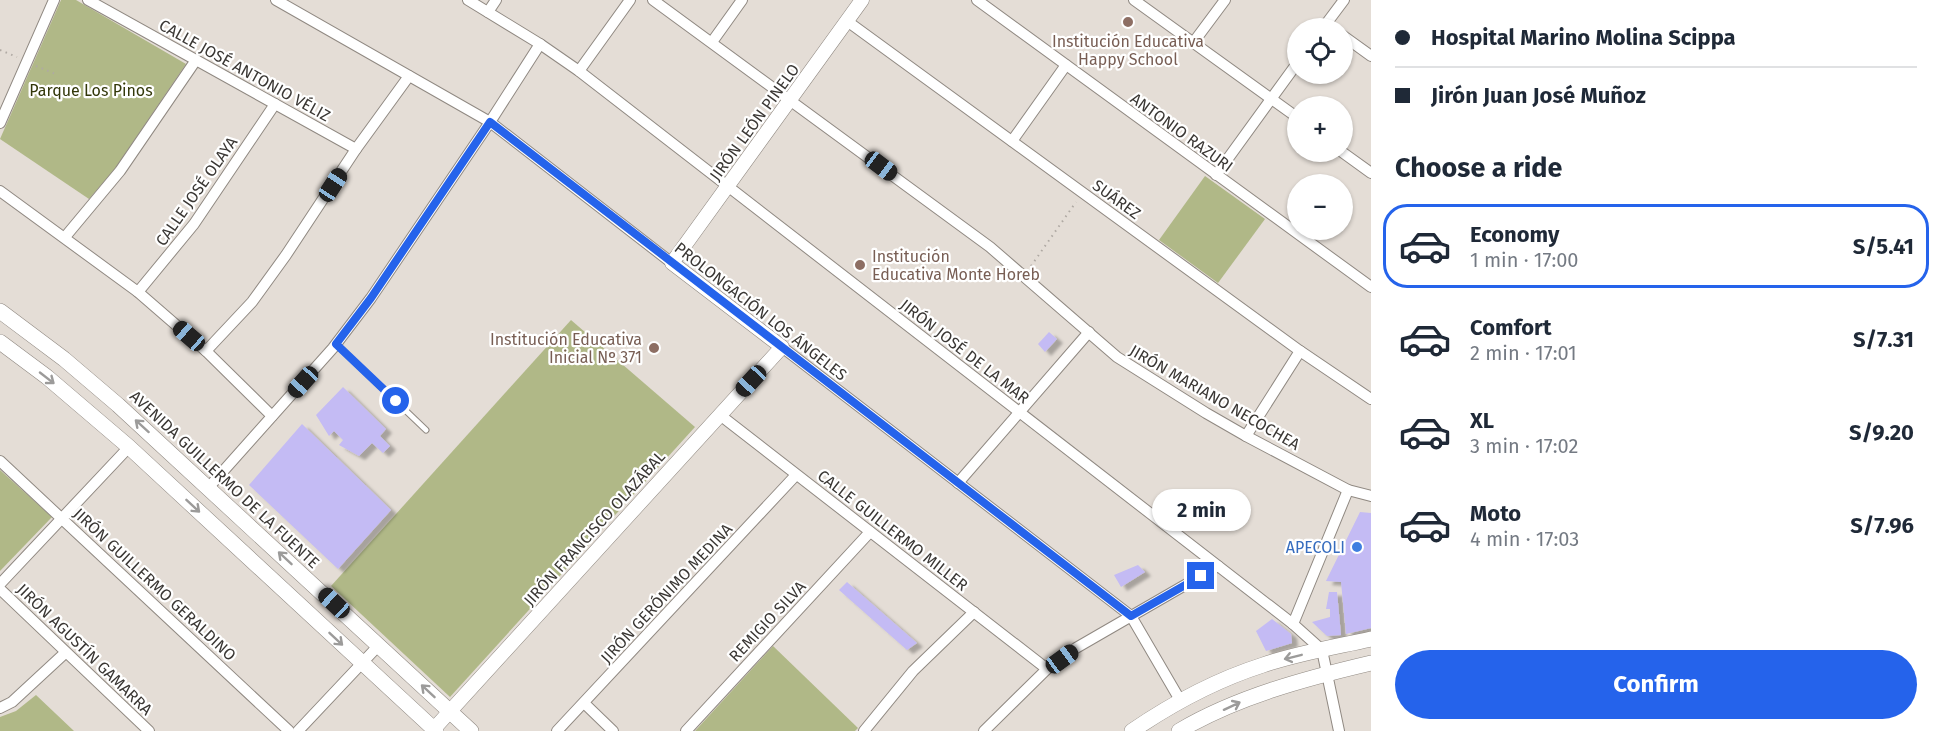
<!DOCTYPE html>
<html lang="en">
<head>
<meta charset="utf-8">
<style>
  :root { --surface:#fff; --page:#f2f2f3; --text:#1f2937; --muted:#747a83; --line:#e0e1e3; --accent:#2563eb }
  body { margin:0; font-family:"Fira Sans",sans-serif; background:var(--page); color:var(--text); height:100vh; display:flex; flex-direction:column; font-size:22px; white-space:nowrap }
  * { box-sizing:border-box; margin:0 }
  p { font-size:20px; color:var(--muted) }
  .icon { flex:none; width:33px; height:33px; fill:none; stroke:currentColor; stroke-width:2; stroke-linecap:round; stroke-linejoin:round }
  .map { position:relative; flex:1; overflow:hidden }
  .drawer { display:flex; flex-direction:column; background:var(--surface); width:570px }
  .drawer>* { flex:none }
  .guide { display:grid; align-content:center; height:132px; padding:0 24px; background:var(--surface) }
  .buttons { position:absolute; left:1287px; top:18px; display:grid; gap:12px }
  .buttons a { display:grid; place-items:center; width:66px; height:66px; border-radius:50%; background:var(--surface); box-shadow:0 2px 4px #0004; font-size:30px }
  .end { position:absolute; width:27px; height:27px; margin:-14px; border:8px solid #2563eb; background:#fff; box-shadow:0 0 0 3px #fff }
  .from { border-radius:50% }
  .bubble { position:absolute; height:42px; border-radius:21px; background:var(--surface); box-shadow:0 2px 4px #0004; font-size:20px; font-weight:700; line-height:42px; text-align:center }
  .car { position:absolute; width:18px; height:36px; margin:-18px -9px; border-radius:8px; box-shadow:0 0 4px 2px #0007; background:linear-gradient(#222 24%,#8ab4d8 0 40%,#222 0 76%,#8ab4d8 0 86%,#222 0) }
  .guide b { display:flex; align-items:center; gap:21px; height:57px; font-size:22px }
  .guide b+b { border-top:2px solid var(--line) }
  .guide i { width:15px; height:15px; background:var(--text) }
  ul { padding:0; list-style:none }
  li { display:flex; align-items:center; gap:18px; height:84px; margin:0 12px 9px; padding:0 12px; border:3px solid transparent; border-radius:24px }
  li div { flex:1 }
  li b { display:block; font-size:22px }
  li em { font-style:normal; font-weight:700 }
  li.active { border-color:var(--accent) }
  li>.icon { width:54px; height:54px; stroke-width:1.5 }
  h2 { padding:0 24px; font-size:27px; line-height:72px }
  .cta { display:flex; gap:12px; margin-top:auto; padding:12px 24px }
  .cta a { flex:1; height:69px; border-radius:36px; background:var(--accent); color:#fff; font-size:24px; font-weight:700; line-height:69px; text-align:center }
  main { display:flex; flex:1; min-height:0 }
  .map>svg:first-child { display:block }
  .green { fill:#b0b887 }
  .building { fill:#c4bbf4; filter:url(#shadow) }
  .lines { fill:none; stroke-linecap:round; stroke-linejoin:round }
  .service-casing { stroke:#908982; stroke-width:7 }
  .minor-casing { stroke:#908982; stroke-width:12 }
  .tertiary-casing { stroke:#908982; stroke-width:15 }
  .secondary-casing { stroke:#908982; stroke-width:16 }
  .path { stroke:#afa9a3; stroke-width:2; stroke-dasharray:1.5 4.5; stroke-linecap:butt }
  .service { stroke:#fff; stroke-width:5 }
  .minor { stroke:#fff; stroke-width:10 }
  .tertiary { stroke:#fff; stroke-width:14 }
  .secondary { stroke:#fff; stroke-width:15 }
  .oneway { stroke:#9c9b9a }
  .route { stroke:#2563eb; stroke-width:8 }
  .education-dot { fill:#8d6e63; stroke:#fff; stroke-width:2 }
  .shop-dot { fill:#3f7fe0; stroke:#fff; stroke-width:2 }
  .labels { text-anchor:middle; stroke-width:4.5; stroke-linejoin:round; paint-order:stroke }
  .education-label { font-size:16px; fill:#785e54; stroke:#fff }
  .street-label { font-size:16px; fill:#3a3734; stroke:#fff }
  .park-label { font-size:16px; fill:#323709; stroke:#fff }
  .shop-label { font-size:16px; fill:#366cbe; stroke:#fff; text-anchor:end }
</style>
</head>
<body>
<main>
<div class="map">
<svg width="1371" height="731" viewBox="0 0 1371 731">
  <defs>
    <filter id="shadow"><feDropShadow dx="6" dy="4" stdDeviation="1.5" flood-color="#0004"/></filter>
  </defs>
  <rect width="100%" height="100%" fill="#e4ddd6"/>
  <g class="green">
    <polygon points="61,0 76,0 186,64 114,170 89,199 0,139"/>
    <polygon points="1205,176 1265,219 1218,283 1159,240"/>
    <polygon points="571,320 695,427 450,697 331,586"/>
    <polygon points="0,470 52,517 0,571"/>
    <polygon points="773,646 858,728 855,731 695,731"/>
    <polygon points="36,695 74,731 0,731 0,717 16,711"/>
  </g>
  <g class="building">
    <polygon points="1049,332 1057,339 1045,352 1038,344"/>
    <polygon points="343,387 386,429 380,436 390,446 383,453 372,443 359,456 339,445 343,440 334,431 329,436 316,415"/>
    <polygon points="302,424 391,510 338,569 249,485"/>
    <polygon points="1360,512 1371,513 1371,628 1346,634 1341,582 1326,581"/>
    <polygon points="1138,565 1145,572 1121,587 1114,575"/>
    <polygon points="847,582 917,643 907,650 839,590"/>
    <polygon points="1329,592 1337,592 1341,635 1327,636 1312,622 1330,617 1330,609 1326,609"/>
    <polygon points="1272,619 1291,634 1292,643 1266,651 1256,631"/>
  </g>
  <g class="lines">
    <defs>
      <polyline id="service" points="336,344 426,430"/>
      <g id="minor">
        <polyline points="88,0 356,149"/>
        <polyline points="276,0 490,122 672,263"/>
        <polyline points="468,0 540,44 579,71 1293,624 1322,650 1339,731"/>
        <polyline points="653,0 990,247 1117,357 1206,413 1246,436 1348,490 1371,496"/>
        <polyline points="977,0 1371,287"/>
        <polyline points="1134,0 1298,118"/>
        <polyline points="488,12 496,0"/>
        <polyline points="847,21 1300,351 1371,399"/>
        <polyline points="1323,28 1344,0"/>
        <polyline points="1342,35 1371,56"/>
        <polyline points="712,42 742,0"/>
        <polyline points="1193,43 1225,0"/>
        <polyline points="579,71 630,0"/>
        <polyline points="0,123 54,0"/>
        <polyline points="1012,141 1066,65"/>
        <polyline points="1342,152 1371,173"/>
        <polyline points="1216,175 1298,62"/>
        <polyline points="0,191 138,292 206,351 272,416"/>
        <polyline points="65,237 120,171 196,60"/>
        <polyline points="138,292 194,224 275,104"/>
        <polyline points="782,347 1131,616 1180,700"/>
        <polyline points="206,351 252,302 286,255 356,149 409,76"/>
        <polyline points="720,415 1047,669"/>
        <polyline points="1246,436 1300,351"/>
        <polyline points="0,461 289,731"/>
        <polyline points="958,483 1089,332"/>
        <polyline points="209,487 333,348 371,298 490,122 540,44"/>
        <polyline points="0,584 129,447"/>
        <polyline points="0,589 149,731"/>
        <polyline points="1293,624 1348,490"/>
        <polyline points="584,703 613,731"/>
        <polyline points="0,708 12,702 65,653"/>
        <polyline points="298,731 379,645"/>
        <polyline points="557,731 796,475"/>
        <polyline points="686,731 870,532"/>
        <polyline points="864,731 913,671 974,612"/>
        <polyline points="984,731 1047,669 1076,648 1218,566"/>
      </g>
      <polyline id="tertiary" points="432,731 782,347 672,263 862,0"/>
      <g id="secondary">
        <polyline points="0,311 64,359 118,405 471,731"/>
        <polyline points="0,342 47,377 129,447 436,731"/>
        <path d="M1132,731c41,-28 84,-51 131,-66 35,-12 72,-18 108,-26"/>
        <path d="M1179,731c57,-34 128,-53 192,-68"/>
      </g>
    </defs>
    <use href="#service" class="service-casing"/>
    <use href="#minor" class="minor-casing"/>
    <use href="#tertiary" class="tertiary-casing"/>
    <use href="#secondary" class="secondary-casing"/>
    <g class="path">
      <polyline points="0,50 17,57"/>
      <polyline points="36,66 58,75"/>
      <polyline points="1031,266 1076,202"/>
    </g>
    <use href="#service" class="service"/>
    <use href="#minor" class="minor"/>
    <use href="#tertiary" class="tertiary"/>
    <use href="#secondary" class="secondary"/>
  </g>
  <defs><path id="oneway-shaft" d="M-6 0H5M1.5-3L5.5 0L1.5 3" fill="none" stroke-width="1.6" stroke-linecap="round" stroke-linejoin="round" transform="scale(1.5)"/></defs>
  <g class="oneway">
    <use href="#oneway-shaft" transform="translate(47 378) rotate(38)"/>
    <use href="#oneway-shaft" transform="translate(142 426) rotate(-138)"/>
    <use href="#oneway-shaft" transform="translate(193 506) rotate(43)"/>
    <use href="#oneway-shaft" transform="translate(285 558) rotate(-137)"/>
    <use href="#oneway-shaft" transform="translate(336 639) rotate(43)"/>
    <use href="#oneway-shaft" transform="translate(1293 657) rotate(166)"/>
    <use href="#oneway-shaft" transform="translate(428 691) rotate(-137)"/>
    <use href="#oneway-shaft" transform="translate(1232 706) rotate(-25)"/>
  </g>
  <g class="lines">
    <polyline class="route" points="396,401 336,344 371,298 490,122 1131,616 1201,576"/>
  </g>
  <g class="education-dot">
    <circle cx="1128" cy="22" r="6"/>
    <circle cx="860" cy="265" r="6"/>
    <circle cx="654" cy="348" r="6"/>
  </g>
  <circle class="shop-dot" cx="1357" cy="547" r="6"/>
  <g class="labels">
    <g class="education-label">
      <text x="1128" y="47">Institución Educativa<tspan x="1128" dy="18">Happy School</tspan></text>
      <text x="872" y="262" text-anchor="start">Institución<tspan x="872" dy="18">Educativa Monte Horeb</tspan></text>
      <text x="642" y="345" text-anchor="end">Institución Educativa<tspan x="642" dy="18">Inicial Nº 371</tspan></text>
    </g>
    <g class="street-label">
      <text transform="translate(245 70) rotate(29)" y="6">CALLE JOSÉ ANTONIO VÉLIZ</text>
      <text transform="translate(754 122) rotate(-54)" y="6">JIRÓN LEÓN PINELO</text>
      <text transform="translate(1182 132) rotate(36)" y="6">ANTONIO RAZURI</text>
      <text transform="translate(196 191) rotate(-55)" y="6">CALLE JOSÉ OLAYA</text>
      <text transform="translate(1117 199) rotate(36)" y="6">SUÁREZ</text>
      <text transform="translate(761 311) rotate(38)" y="6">PROLONGACIÓN LOS ÁNGELES</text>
      <text transform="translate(965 351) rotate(38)" y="6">JIRÓN JOSÉ DE LA MAR</text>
      <text transform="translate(1215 397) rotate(30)" y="6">JIRÓN MARIANO NECOCHEA</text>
      <text transform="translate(225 479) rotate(43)" y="6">AVENIDA GUILLERMO DE LA FUENTE</text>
      <text transform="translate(594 528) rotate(-48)" y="6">JIRÓN FRANCISCO OLAZÁBAL</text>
      <text transform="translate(893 530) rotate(38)" y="6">CALLE GUILLERMO MILLER</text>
      <text transform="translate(155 584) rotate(43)" y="6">JIRÓN GUILLERMO GERALDINO</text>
      <text transform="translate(666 593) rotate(-47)" y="6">JIRÓN GERÓNIMO MEDINA</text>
      <text transform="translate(767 621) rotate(-47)" y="6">REMIGIO SILVA</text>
      <text transform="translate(85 649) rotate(44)" y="6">JIRÓN AGUSTÍN GAMARRA</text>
    </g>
    <g class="park-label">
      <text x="91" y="96">Parque Los Pinos</text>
    </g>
    <g class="shop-label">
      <text x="1345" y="553">APECOLI</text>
    </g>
  </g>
</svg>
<div class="buttons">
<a><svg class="icon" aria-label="locate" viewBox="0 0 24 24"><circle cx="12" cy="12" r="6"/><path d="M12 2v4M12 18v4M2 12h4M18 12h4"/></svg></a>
<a>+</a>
<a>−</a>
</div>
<i class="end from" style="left:396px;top:401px"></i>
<i class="end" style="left:1201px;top:576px"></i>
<div class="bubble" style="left:1152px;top:489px;width:99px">2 min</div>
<i class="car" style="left:881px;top:166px;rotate:127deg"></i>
<i class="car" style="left:333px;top:185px;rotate:33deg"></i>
<i class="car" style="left:189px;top:336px;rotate:311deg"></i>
<i class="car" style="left:751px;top:381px;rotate:223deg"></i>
<i class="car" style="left:303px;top:382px;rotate:222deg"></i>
<i class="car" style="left:334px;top:603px;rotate:313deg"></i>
<i class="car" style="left:1062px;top:659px;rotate:54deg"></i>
</div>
<section class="drawer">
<div class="guide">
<b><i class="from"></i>Hospital Marino Molina Scippa</b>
<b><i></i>Jirón Juan José Muñoz</b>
</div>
<h2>Choose a ride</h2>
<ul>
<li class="active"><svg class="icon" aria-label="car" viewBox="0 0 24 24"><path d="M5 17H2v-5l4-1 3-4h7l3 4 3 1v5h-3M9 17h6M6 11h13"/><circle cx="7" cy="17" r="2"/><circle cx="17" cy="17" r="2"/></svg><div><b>Economy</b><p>1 min · 17:00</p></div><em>S/5.41</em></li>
<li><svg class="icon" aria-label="car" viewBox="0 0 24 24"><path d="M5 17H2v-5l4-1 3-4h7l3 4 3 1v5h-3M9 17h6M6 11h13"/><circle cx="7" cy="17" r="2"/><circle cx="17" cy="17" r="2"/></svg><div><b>Comfort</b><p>2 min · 17:01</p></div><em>S/7.31</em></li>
<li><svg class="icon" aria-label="car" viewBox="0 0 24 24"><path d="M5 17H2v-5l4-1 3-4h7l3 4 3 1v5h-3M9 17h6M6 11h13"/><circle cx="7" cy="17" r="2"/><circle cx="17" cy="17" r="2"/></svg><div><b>XL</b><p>3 min · 17:02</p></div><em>S/9.20</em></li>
<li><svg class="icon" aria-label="car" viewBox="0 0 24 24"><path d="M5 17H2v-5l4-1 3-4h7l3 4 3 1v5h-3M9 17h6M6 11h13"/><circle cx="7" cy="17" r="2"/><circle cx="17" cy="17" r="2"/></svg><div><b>Moto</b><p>4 min · 17:03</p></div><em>S/7.96</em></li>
</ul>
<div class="cta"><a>Confirm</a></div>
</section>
</main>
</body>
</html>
